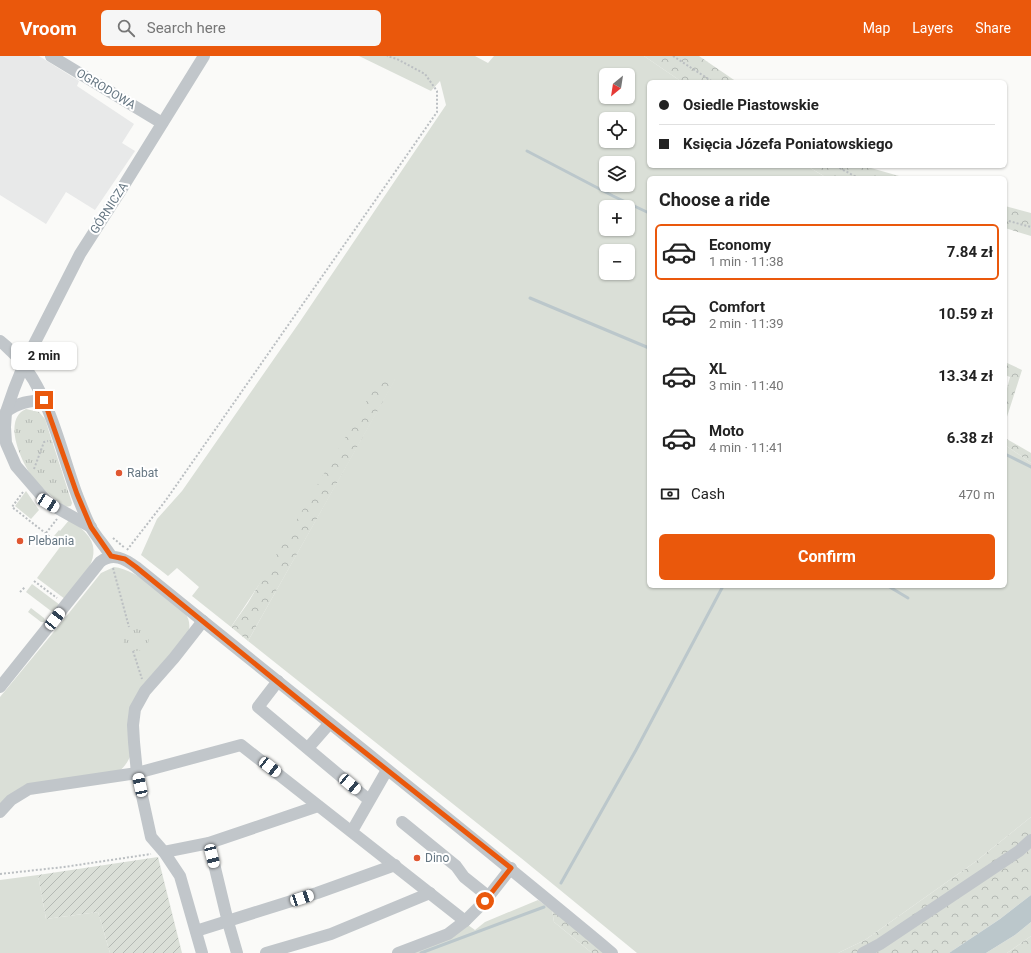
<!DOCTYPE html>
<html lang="en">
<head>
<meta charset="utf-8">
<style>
  :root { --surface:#fff; --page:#f6f6f6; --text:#222; --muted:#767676; --line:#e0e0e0; --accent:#ea580c }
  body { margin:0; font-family:Roboto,sans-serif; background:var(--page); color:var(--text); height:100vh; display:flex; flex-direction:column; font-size:15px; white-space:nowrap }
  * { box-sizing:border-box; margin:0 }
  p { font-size:13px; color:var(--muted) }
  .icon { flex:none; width:22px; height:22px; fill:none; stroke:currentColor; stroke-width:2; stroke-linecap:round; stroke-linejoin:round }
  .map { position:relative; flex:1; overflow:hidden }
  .sheet { position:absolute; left:647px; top:120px; width:360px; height:412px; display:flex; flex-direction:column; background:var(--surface); border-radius:6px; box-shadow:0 1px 3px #0004 }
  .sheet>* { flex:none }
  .top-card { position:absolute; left:647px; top:24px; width:360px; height:88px; border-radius:6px; box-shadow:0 1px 3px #0004; display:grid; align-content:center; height:88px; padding:0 12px; background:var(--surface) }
  .needle { width:26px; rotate:210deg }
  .fabs { position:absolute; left:599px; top:12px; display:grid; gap:8px }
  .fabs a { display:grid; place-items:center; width:36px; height:36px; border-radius:6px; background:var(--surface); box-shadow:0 1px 3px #0004; font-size:20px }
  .end { position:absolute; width:18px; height:18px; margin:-9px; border:5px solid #ea580c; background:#fff; box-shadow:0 0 0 2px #fff }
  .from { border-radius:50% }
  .bubble { position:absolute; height:28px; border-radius:6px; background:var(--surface); box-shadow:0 1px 3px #0004; font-size:13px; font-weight:700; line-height:28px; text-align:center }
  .car { position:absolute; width:12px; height:24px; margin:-12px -6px; border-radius:5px; box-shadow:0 0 3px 1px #0007; background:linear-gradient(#fff 24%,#345 0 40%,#fff 0 76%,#345 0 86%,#fff 0) }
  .top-card b { display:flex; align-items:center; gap:14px; height:38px; font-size:15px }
  .top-card b+b { border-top:1px solid var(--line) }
  .top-card i { width:10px; height:10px; background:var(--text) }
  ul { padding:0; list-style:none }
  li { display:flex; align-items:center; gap:12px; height:56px; margin:0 8px 6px; padding:0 4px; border:2px solid transparent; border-radius:6px }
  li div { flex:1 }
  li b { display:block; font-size:15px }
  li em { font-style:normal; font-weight:700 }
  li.current { border-color:var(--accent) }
  li>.icon { width:36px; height:36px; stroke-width:1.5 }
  h2 { padding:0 12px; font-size:18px; line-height:48px }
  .pay { display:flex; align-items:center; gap:10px; height:44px; padding:0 12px; font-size:15px }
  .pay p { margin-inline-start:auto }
  .cta { display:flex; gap:8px; margin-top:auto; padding:8px 12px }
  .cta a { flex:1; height:46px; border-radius:6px; background:var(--accent); color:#fff; font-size:16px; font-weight:700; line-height:46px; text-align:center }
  header { display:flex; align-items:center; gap:24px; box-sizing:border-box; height:56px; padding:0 20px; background:var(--accent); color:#fff }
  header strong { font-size:19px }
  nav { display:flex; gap:22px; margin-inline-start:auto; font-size:14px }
  .search { width:280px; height:36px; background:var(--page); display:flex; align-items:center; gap:10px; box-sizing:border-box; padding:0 14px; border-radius:6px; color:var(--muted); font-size:15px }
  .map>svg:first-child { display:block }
  .built { fill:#e8e9e9 }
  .grass { fill:#dadfd7; fill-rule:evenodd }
  .forest { fill:url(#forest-crowns) }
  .park { fill:url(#park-tufts) }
  .garden { fill:url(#garden-furrows) }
  .water { fill:#bbc7cb }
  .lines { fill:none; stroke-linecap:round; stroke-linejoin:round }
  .stream { stroke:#bbc7cb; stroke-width:3 }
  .path { stroke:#bbbfc2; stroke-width:2; stroke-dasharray:2 2; stroke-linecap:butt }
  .minor { stroke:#c1c6ca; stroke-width:12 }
  .route { stroke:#ea580c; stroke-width:5 }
  .poi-dot { fill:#e05731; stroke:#fff; stroke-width:1.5 }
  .labels { text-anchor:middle; stroke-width:4; stroke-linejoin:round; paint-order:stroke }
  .street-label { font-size:12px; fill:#657682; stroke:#fff }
  .poi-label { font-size:12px; fill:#657682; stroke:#fff; text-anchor:start }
</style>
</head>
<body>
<header>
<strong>Vroom</strong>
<div class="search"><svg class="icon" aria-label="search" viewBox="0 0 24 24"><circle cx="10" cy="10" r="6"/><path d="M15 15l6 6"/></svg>Search here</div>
<nav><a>Map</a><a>Layers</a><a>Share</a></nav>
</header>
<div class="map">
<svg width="1031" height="897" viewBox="0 0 1031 897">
  <defs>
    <pattern id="forest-crowns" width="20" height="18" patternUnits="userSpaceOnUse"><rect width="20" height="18" fill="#dadfd7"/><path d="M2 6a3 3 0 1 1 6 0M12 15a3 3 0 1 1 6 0" fill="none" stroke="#b4b9b4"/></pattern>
    <pattern id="park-tufts" width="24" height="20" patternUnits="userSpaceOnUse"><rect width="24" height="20" fill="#dadfd7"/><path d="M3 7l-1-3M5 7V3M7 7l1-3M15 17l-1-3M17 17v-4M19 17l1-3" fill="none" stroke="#b4b9b4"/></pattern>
    <pattern id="garden-furrows" width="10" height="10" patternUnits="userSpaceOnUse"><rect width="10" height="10" fill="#dadfd7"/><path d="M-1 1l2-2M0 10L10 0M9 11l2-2" fill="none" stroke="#b4b9b4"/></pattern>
  </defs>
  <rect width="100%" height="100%" fill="#fafaf8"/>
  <polygon class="built" points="0,0 39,0 79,25 77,30 134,68 122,87 135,95 95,154 66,136 46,168 0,139"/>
  <g class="grass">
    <path d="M359,0h116l13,7 6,-7h150l38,26h-33v84h158l20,12h-178v408h356v-141l26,18v354l-56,45 -110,78 -27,13h-201l-116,-95 -273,-217 147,-262 -164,248 -39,-31 7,-9 -22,-19 -9,8 -27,-21 16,-36 25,-28 117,-168 147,-218 -6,-24 -9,10zM606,19h22v22h-22zM606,63h22v22h-22zM606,107h22v22h-22zM606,151h22v22h-22zM606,195h22v22h-22z"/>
    <polygon points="26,435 39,454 31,463 15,450"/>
    <path d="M70,463h1c6,6 13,11 18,18 15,22 -11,46 -24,62l-28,-21 26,-35 -9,-7 5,-6 1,1z"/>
    <path d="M114,511c25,3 50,30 71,46 4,6 5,10 4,18l-52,64 -6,60c-4,8 -7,13 -14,18l-94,13 -12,9 -11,12v-110l57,-69 44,-55z"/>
    <polygon points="32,528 60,549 55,555 51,555 26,536"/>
    <polygon points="31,552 44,562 45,565 44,566 41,566 28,556"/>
    <polygon points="38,819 46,863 98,856 110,897 0,897 0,824"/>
    <polygon points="538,844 552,854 554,866 592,897 408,897 468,869 475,874 485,866"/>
    <polygon points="1031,866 1031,880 1007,897 986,897 1015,879"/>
  </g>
  <g class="forest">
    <polygon points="644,0 699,0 737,26 682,26"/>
    <polygon points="807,110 864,110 906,122 827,122"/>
    <polygon points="1005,150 1031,157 1031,180 1005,172"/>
    <polygon points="1005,306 1022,314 1005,367 1005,340 1010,321 1005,319"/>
    <polygon points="383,317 395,324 248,585 231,571 248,547"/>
    <polygon points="1005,382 1031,397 1031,407 1005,389"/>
    <polygon points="1031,761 1031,839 1000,863 949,897 838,897 865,884 975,806"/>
    <polygon points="552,854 606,897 592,897 554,866"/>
    <polygon points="1031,880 1031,897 1007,897"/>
  </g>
  <g class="park">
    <path d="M26,353l13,3 6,7 27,84 -1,3 -6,1c-8,-7 -18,-14 -26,-22 -15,-15 -39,-65 -13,-76z"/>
    <circle cx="136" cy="582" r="13"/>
  </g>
  <polygon class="garden" points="158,801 182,897 110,897 98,856 46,863 38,819"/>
  <polygon class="water" points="1031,839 1031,866 1015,879 986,897 949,897 1000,863"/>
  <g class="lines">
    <g class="stream">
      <polyline points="527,95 613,140 649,157"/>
      <polyline points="530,242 649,292"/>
      <polyline points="1005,398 1031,411"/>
      <polyline points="888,530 908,542"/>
      <polyline points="561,827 636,694 723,530"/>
      <polyline points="421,897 544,851"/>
    </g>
    <g class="path">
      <polyline points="673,0 713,26"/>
      <polyline points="836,110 858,122"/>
      <polyline points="1005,164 1031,171"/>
      <polyline points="34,413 44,386 48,385"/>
      <polyline points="23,436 12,451 58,487 57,489"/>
      <polyline points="46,477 57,463"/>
      <polyline points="113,482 125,492"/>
      <polyline points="127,494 166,444 437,56 437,35 425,18 397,3 387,0"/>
      <polyline points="113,512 129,571"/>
      <polyline points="34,525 57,542"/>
      <polyline points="20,536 25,531"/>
      <polyline points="133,595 142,623"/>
      <polyline points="0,818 64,811 151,798"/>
    </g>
    <g class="minor">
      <polyline points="51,0 162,67"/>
      <path d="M0,285c48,38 57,100 77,154 4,10 8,21 13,31 6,11 15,20 21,30"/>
      <path d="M6,356c12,-10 24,-11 38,-12"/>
      <polyline points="91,471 48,447 16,410 6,387 5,371 6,356 14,333 24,308 80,198 121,134 204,0"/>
      <polyline points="278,625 258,651 369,744"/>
      <path d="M0,631l100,-125c13,-10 25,-3 36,5 159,129 319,255 476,386"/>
      <polyline points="308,692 329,668"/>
      <polyline points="0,756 11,744 29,733 137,717 241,689 465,865"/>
      <polyline points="402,766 456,810 464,821 489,841"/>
      <polyline points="352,775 387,714"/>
      <polyline points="209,787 228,866 237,897"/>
      <polyline points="164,796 209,787 318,750"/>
      <polyline points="196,875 317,837 395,809"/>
      <polyline points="202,897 180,820 164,796 151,781 137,717 134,686 133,669 135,653 145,635 174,602 203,565"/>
      <polyline points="266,897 331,878 430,837"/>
      <polyline points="398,897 448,878 465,865 485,845 511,812"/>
      <polyline points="863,897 880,888 1019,795 1031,784"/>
    </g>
  </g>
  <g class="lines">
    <polyline class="route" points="44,344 77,438 91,471 111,500 125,503 136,511 329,668 511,812 485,845"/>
  </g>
  <g class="poi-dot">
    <circle cx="119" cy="417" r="4"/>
    <circle cx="20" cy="485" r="4"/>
    <circle cx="417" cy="802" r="4"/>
  </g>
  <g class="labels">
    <g class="street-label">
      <text transform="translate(106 33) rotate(31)" y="4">OGRODOWA</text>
      <text transform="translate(109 152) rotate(-57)" y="4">GÓRNICZA</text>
    </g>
    <g class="poi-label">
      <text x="127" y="421">Rabat</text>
      <text x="28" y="489">Plebania</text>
      <text x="425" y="806">Dino</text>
    </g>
  </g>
</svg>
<div class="fabs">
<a><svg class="needle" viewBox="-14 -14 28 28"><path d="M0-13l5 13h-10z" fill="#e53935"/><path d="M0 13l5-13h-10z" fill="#767676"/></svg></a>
<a><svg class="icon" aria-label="locate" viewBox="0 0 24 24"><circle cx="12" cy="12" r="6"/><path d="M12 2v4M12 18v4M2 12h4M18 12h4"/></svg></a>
<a><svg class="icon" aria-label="layers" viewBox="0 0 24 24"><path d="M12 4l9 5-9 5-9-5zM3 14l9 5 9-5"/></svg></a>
<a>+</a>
<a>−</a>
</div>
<i class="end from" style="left:485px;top:845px"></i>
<i class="end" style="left:44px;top:344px"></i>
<div class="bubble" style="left:11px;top:286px;width:66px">2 min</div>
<i class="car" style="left:48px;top:447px;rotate:122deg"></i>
<i class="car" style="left:55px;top:563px;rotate:38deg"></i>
<i class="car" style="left:270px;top:711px;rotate:128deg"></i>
<i class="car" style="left:350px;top:728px;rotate:130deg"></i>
<i class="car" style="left:140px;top:729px;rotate:348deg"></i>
<i class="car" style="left:212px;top:800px;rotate:166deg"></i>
<i class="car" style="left:302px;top:842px;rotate:72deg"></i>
<div class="top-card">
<b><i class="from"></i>Osiedle Piastowskie</b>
<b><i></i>Księcia Józefa Poniatowskiego</b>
</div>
<section class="sheet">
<h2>Choose a ride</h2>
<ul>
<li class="current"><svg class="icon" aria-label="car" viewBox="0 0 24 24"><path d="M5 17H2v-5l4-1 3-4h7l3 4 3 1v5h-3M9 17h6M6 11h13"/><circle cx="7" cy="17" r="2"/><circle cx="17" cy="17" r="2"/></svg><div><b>Economy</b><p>1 min · 11:38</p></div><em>7.84 zł</em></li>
<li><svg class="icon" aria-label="car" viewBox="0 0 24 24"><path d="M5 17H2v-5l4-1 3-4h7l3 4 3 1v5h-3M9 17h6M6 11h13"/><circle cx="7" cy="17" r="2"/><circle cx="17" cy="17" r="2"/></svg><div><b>Comfort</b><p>2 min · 11:39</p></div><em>10.59 zł</em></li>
<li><svg class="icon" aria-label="car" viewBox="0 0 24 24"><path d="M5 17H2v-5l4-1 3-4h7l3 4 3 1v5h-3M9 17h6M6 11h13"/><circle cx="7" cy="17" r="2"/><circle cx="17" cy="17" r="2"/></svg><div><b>XL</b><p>3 min · 11:40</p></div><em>13.34 zł</em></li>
<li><svg class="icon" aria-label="car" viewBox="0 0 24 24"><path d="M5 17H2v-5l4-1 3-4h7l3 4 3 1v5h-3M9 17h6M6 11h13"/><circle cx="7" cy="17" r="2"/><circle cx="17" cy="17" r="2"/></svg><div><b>Moto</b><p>4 min · 11:41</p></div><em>6.38 zł</em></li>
</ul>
<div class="pay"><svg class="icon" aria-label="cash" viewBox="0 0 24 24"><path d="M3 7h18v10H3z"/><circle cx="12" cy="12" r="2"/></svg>Cash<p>470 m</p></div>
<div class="cta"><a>Confirm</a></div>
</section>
</div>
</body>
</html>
